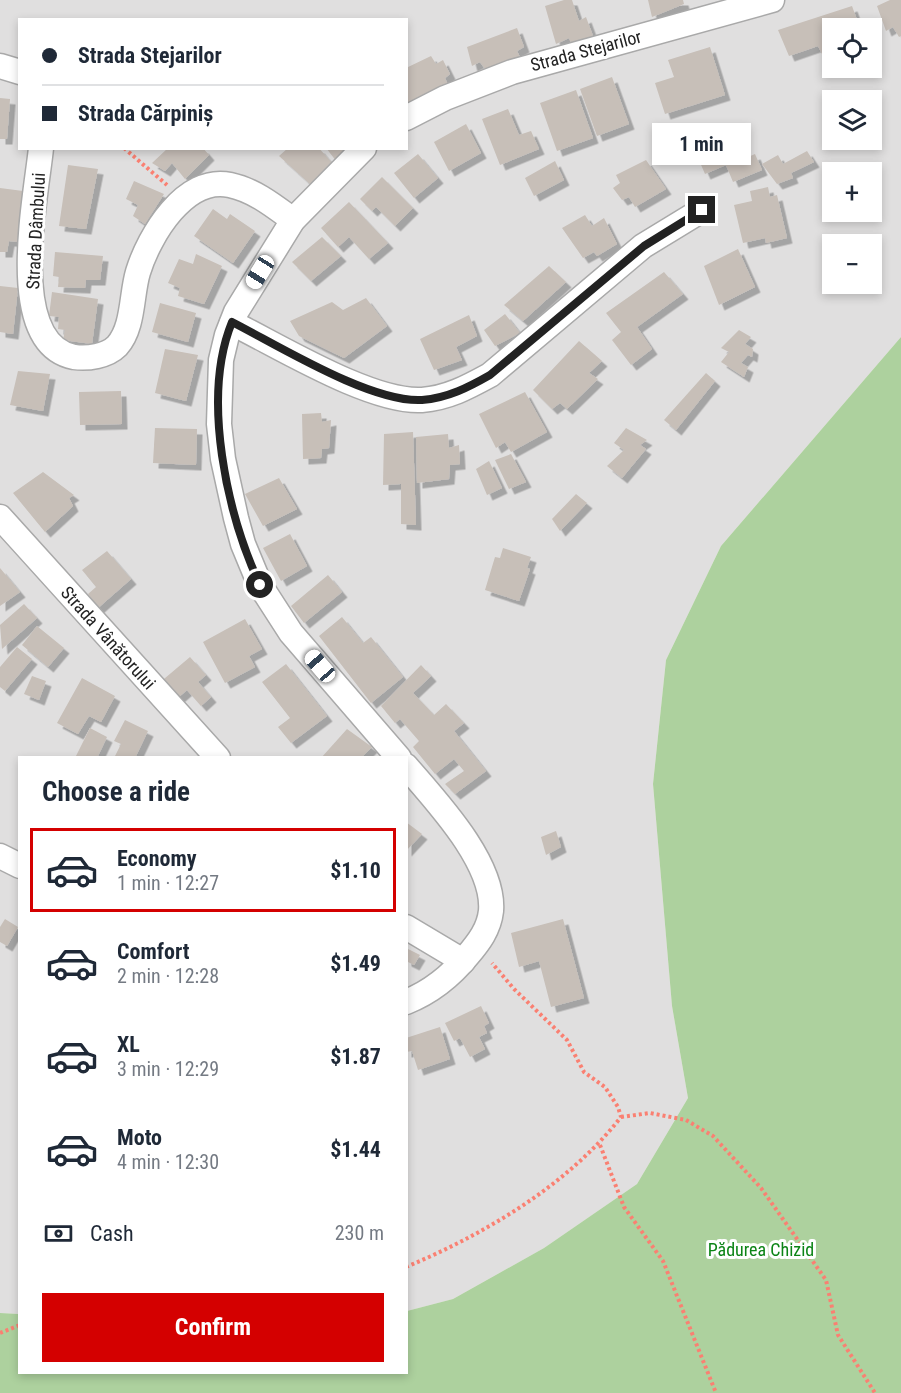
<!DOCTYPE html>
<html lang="en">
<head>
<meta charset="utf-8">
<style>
  :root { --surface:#fff; --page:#f6f6f7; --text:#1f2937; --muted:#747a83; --line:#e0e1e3; --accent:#d40000 }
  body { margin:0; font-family:"Roboto Condensed",sans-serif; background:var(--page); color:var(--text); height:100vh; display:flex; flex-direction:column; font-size:22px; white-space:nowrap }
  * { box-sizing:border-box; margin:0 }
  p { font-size:20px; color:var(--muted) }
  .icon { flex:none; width:33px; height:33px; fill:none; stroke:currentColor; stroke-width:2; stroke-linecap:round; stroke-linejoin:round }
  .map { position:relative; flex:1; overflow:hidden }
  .details { position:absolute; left:18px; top:756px; width:390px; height:618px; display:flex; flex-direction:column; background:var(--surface); border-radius:0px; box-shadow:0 3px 9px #0003 }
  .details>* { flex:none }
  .top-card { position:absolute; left:18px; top:18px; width:390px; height:132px; border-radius:0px; box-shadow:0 3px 9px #0003; display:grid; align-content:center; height:132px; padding:0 24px; background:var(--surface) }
  .buttons { position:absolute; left:822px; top:18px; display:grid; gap:12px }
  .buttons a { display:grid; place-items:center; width:60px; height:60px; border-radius:0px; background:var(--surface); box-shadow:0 3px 9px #0003; font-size:30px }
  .end { position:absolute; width:27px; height:27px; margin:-14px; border:8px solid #222; background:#fff; box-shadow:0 0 0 3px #fff }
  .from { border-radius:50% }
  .bubble { position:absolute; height:42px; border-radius:0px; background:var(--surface); box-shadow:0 3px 9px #0003; font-size:20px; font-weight:700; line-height:42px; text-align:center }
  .car { position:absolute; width:18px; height:36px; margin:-18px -9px; border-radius:8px; box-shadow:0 0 4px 2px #0007; background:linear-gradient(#fff 24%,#345 0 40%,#fff 0 76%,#345 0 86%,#fff 0) }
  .top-card b { display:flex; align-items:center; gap:21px; height:57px; font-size:22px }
  .top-card b+b { border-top:2px solid var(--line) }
  .top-card i { width:15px; height:15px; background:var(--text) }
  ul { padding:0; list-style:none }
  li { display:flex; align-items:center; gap:18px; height:84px; margin:0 12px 9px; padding:0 12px; border:3px solid transparent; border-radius:0px }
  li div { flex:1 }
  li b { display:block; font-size:22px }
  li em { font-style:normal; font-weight:700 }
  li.active { border-color:var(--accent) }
  li>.icon { width:54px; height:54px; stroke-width:1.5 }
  h2 { padding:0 24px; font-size:27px; line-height:72px }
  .pay { display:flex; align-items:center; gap:15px; height:66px; padding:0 24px; font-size:22px }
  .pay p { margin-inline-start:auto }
  .action { display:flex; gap:12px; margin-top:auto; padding:12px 24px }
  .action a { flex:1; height:69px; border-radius:0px; background:var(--accent); color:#fff; font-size:24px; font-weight:700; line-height:69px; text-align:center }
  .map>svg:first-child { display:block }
  .residential { fill:#e0dfdf; fill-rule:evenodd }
  .forest { fill:#add19e }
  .building { fill:#c7bfb8; filter:url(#shadow) }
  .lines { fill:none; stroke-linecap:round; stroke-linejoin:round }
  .street-casing { stroke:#a9a9a9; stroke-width:27 }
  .path { stroke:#fa8072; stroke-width:4; stroke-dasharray:3 3; stroke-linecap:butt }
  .street { stroke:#fff; stroke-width:24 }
  .route { stroke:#222; stroke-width:8 }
  .labels { text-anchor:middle; stroke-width:6; stroke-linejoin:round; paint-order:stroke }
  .street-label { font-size:18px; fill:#222; stroke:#fff }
  .park-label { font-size:18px; fill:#0c8416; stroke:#fff }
</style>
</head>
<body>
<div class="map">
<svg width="901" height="1393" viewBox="0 0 901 1393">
  <defs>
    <filter id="shadow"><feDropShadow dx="5.5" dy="5.5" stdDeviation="0" flood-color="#0004"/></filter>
  </defs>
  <rect width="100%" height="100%" fill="#f2efe9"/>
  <path class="residential" d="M0,0h901v337l-180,209 -55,114 -13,124 19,222 16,92 -51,86 -93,64 -91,51 -46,12 -1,-553h-386v556l-20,-1zM20,20h386v128h-386zM832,28h40v40h-40zM832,100h40v40h-40zM832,172h40v40h-40zM832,244h40v40h-40z"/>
  <polygon class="forest" points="901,337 901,1393 0,1393 0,1313 19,1314 20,1372 406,1372 407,1311 453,1299 544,1248 637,1184 688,1098 672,1006 653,784 666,660 721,546"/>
  <g class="building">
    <polygon points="564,0 572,0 579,21 586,17 593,36 572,45 569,38 556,44 545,6"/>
    <polygon points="648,0 683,0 684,4 652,17"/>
    <polygon points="890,0 901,0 901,36 899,37 893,27 886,31 877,6"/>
    <polygon points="852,6 860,28 832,28 832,69 830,70 818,46 789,56 778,30"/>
    <polygon points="517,28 524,47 517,51 520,57 485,69 480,62 472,66 467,47"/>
    <polygon points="710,47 725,95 665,114 655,83 674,77 668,60"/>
    <polygon points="431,56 436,64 443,60 450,74 445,78 448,85 406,107 406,68"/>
    <polygon points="612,77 629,124 597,136 580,89"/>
    <polygon points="576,90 593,138 557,151 540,103"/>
    <polygon points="0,98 10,99 7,139 0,139"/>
    <polygon points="508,109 519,135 531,131 539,149 500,165 482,119"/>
    <polygon points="466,124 481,153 449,171 434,142"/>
    <polygon points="727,129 741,160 755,154 762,170 733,182 726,165 705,174 692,144"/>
    <polygon points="168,148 203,148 209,155 185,179 172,163 165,171 152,163"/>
    <polygon points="288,148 319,148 331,162 310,184 279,156"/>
    <polygon points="326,148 353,148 337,162"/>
    <polygon points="807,151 814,162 791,173 793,178 777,184 762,164 778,155 783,164"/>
    <polygon points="418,154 438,178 414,198 394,173"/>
    <polygon points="646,160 666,189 635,207 629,197 622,200 613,188 620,183 616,175"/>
    <polygon points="555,161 564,180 534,196 525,178"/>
    <polygon points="68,165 98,169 86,229 59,226"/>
    <polygon points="382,177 413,208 395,226 376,207 372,211 360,199"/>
    <polygon points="134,181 164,194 145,224 133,216 138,205 126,199"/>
    <polygon points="768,187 770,197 777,195 787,238 766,243 765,238 743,243 734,205 752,201 750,191"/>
    <polygon points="0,188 23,191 19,242 9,241 7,252 0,252"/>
    <polygon points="349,202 388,243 369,259 349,237 338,247 321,228"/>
    <polygon points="213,209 227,219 230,214 255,231 233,263 194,236"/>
    <polygon points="585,215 592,226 604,218 617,244 597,256 594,252 583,258 562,228"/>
    <polygon points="322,237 341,256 311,281 292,262"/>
    <polygon points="738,249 755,287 719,305 704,266"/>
    <polygon points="55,252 103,256 100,280 86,280 85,288 58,287 59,277 53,276"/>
    <polygon points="196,254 222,266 204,304 178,296 180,288 168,283 179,259 193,264"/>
    <polygon points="549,266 566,282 523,321 504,305"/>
    <polygon points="664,272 683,294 637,327 652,349 631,365 612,340 621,332 606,313"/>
    <polygon points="0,286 18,288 13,334 0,332"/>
    <polygon points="52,292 98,299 92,344 63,340 65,330 58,329 59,317 49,316"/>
    <polygon points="366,298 387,326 344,358 299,336 290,321 332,302 343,310"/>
    <polygon points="160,303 196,313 188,342 152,332"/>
    <polygon points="505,314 520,333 495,346 484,330"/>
    <polygon points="469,315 477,336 456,347 462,360 434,370 420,339"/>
    <polygon points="739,330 751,337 745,344 753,349 752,357 748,355 741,363 748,367 744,377 721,362 729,352 721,348"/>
    <polygon points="579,341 602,361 589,373 598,379 567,409 560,403 552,409 533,390"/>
    <polygon points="165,349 198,355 186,401 155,393"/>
    <polygon points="18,371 50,374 43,411 10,405"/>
    <polygon points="706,373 715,381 676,430 664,420"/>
    <polygon points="121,391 122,424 80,425 79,392"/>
    <polygon points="525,392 547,432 511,452 505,442 496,448 479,414"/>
    <polygon points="321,413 322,422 331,420 329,448 322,449 321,458 303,459 302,414"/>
    <polygon points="155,428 197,429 196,465 153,463"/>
    <polygon points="626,428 647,440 640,445 646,449 622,478 607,466 624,450 614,443"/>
    <polygon points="413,432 416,525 401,524 401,484 383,485 384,434"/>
    <polygon points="448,434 449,448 459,445 460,464 450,465 449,479 417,483 416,437"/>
    <polygon points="511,454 526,482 509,489 495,460"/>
    <polygon points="489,461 502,488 487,495 476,469"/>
    <polygon points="43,472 74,495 69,498 73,506 45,532 13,493"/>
    <polygon points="279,478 297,509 263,526 245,494"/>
    <polygon points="576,494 587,503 560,531 552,519"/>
    <polygon points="290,534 307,566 281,581 263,548"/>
    <polygon points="503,548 531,557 527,568 530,569 519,601 485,590 495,557 500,558"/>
    <polygon points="107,551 131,579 98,608 88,594 96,587 82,570"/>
    <polygon points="0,568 20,592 0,606"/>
    <polygon points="328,575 342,592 304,623 291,606"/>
    <polygon points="24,604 37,618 2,649 0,625"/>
    <polygon points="342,617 363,643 371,637 403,677 371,703 319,636"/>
    <polygon points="245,619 262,649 249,656 255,667 225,683 203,642"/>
    <polygon points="37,626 64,648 48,667 22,645"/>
    <polygon points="17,647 32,659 5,691 0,687 0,667"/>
    <polygon points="190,657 206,675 198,682 211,697 201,706 187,690 173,702 158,684"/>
    <polygon points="286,664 327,716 291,743 278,727 290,718 262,682"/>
    <polygon points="421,665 431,676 413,693 434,715 446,704 464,723 454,731 486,771 455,794 445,784 464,771 454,759 435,774 413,747 419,741 400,719 395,723 381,706"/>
    <polygon points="32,676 46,681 39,700 24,694"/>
    <polygon points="82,678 115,696 101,722 89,716 78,734 57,723"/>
    <polygon points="125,720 148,731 135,758 114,758 121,744 114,741"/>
    <polygon points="90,728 107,737 97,758 75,758"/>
    <polygon points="347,729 372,747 361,758 321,758"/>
    <polygon points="406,822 422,834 406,851"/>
    <polygon points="556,831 561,847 546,855 541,837"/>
    <polygon points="5,919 18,927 7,946 0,942 0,927"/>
    <polygon points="563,919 584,998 551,1007 539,961 519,967 511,933"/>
    <polygon points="406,948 420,955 414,965 406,961"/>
    <polygon points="481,1006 489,1023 484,1026 487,1033 479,1037 485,1049 470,1057 460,1038 454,1041 445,1023"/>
    <polygon points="440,1027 450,1059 418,1070 412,1051 406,1052 406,1038"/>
  </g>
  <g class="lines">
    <defs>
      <g id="street">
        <polyline points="0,66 20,72"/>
        <polyline points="406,118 445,98 512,72 772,0"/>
        <path d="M41,148c-5,50 -36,195 33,209 14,2 33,-1 43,-11 17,-19 14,-51 21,-74 11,-36 47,-97 92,-87 24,5 44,21 63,35"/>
        <polyline points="364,148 293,220 236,312 227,335 221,360 219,424 223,459 236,518 243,544 260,585 291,633 399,758"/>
        <path d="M232,323c47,23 139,80 190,77 26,-2 46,-13 68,-25l153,-129 59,-36"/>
        <polyline points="0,517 218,758"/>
        <path d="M406,766c30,35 89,97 85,145 -2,18 -12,31 -23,44 -17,21 -37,37 -62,47"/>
        <polyline points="0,856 20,866"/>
        <polyline points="406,927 463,961"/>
      </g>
    </defs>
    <use href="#street" class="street-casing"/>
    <g class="path">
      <polyline points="124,148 167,185"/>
      <polyline points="621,1117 650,1113 686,1120 713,1136 761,1188 826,1280 838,1335 875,1393"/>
      <polyline points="600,1145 624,1207 663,1261 716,1393"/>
      <path d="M406,1267c79,-33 162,-82 215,-150l-3,-10 -13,-20 -21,-15 -17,-32 -53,-51 -22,-26"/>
      <polyline points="0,1333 20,1325"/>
    </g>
    <use href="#street" class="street"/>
  </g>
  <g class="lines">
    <path class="route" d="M260,585c-33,-71 -59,-187 -28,-263 47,24 139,81 190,78 26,-2 47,-13 68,-25l154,-129 58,-36"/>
  </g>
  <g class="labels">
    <g class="street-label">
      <text transform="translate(586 51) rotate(-15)" y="6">Strada Stejarilor</text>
      <text transform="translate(36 231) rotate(-87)" y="6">Strada Dâmbului</text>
      <text transform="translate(108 638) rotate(48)" y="6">Strada Vânătorului</text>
    </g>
    <g class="park-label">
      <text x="761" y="1256">Pădurea Chizid</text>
    </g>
  </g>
</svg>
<div class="buttons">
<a><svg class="icon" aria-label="locate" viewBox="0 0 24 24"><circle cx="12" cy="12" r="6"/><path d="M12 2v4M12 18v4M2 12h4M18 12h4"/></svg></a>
<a><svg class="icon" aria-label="layers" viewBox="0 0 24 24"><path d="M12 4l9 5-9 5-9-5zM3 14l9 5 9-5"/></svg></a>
<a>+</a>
<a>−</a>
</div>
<i class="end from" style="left:260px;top:585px"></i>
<i class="end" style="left:702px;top:210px"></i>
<div class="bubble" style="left:652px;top:123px;width:99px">1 min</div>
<i class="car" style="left:260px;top:272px;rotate:212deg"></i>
<i class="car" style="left:320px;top:666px;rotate:319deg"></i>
<div class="top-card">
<b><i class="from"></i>Strada Stejarilor</b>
<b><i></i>Strada Cărpiniș</b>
</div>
<section class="details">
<h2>Choose a ride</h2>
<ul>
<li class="active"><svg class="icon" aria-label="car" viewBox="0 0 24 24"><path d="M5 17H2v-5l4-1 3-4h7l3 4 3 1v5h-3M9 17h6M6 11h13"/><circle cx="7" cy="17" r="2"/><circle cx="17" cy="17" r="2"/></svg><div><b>Economy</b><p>1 min · 12:27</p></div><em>$1.10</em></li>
<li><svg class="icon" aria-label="car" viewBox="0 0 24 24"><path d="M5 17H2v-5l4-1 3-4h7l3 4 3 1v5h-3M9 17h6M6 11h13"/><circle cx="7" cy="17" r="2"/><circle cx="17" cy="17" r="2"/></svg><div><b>Comfort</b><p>2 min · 12:28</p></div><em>$1.49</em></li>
<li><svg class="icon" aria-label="car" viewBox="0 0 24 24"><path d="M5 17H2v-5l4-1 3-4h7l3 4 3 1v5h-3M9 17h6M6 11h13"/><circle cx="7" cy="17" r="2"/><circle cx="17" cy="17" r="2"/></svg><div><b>XL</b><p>3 min · 12:29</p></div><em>$1.87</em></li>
<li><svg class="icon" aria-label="car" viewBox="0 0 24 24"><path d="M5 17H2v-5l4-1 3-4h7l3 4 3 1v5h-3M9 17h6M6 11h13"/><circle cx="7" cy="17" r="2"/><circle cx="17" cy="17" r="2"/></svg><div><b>Moto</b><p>4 min · 12:30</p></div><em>$1.44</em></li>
</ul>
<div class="pay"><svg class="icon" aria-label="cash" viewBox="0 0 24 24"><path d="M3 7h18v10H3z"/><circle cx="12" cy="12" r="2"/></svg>Cash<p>230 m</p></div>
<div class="action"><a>Confirm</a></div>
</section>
</div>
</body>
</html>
